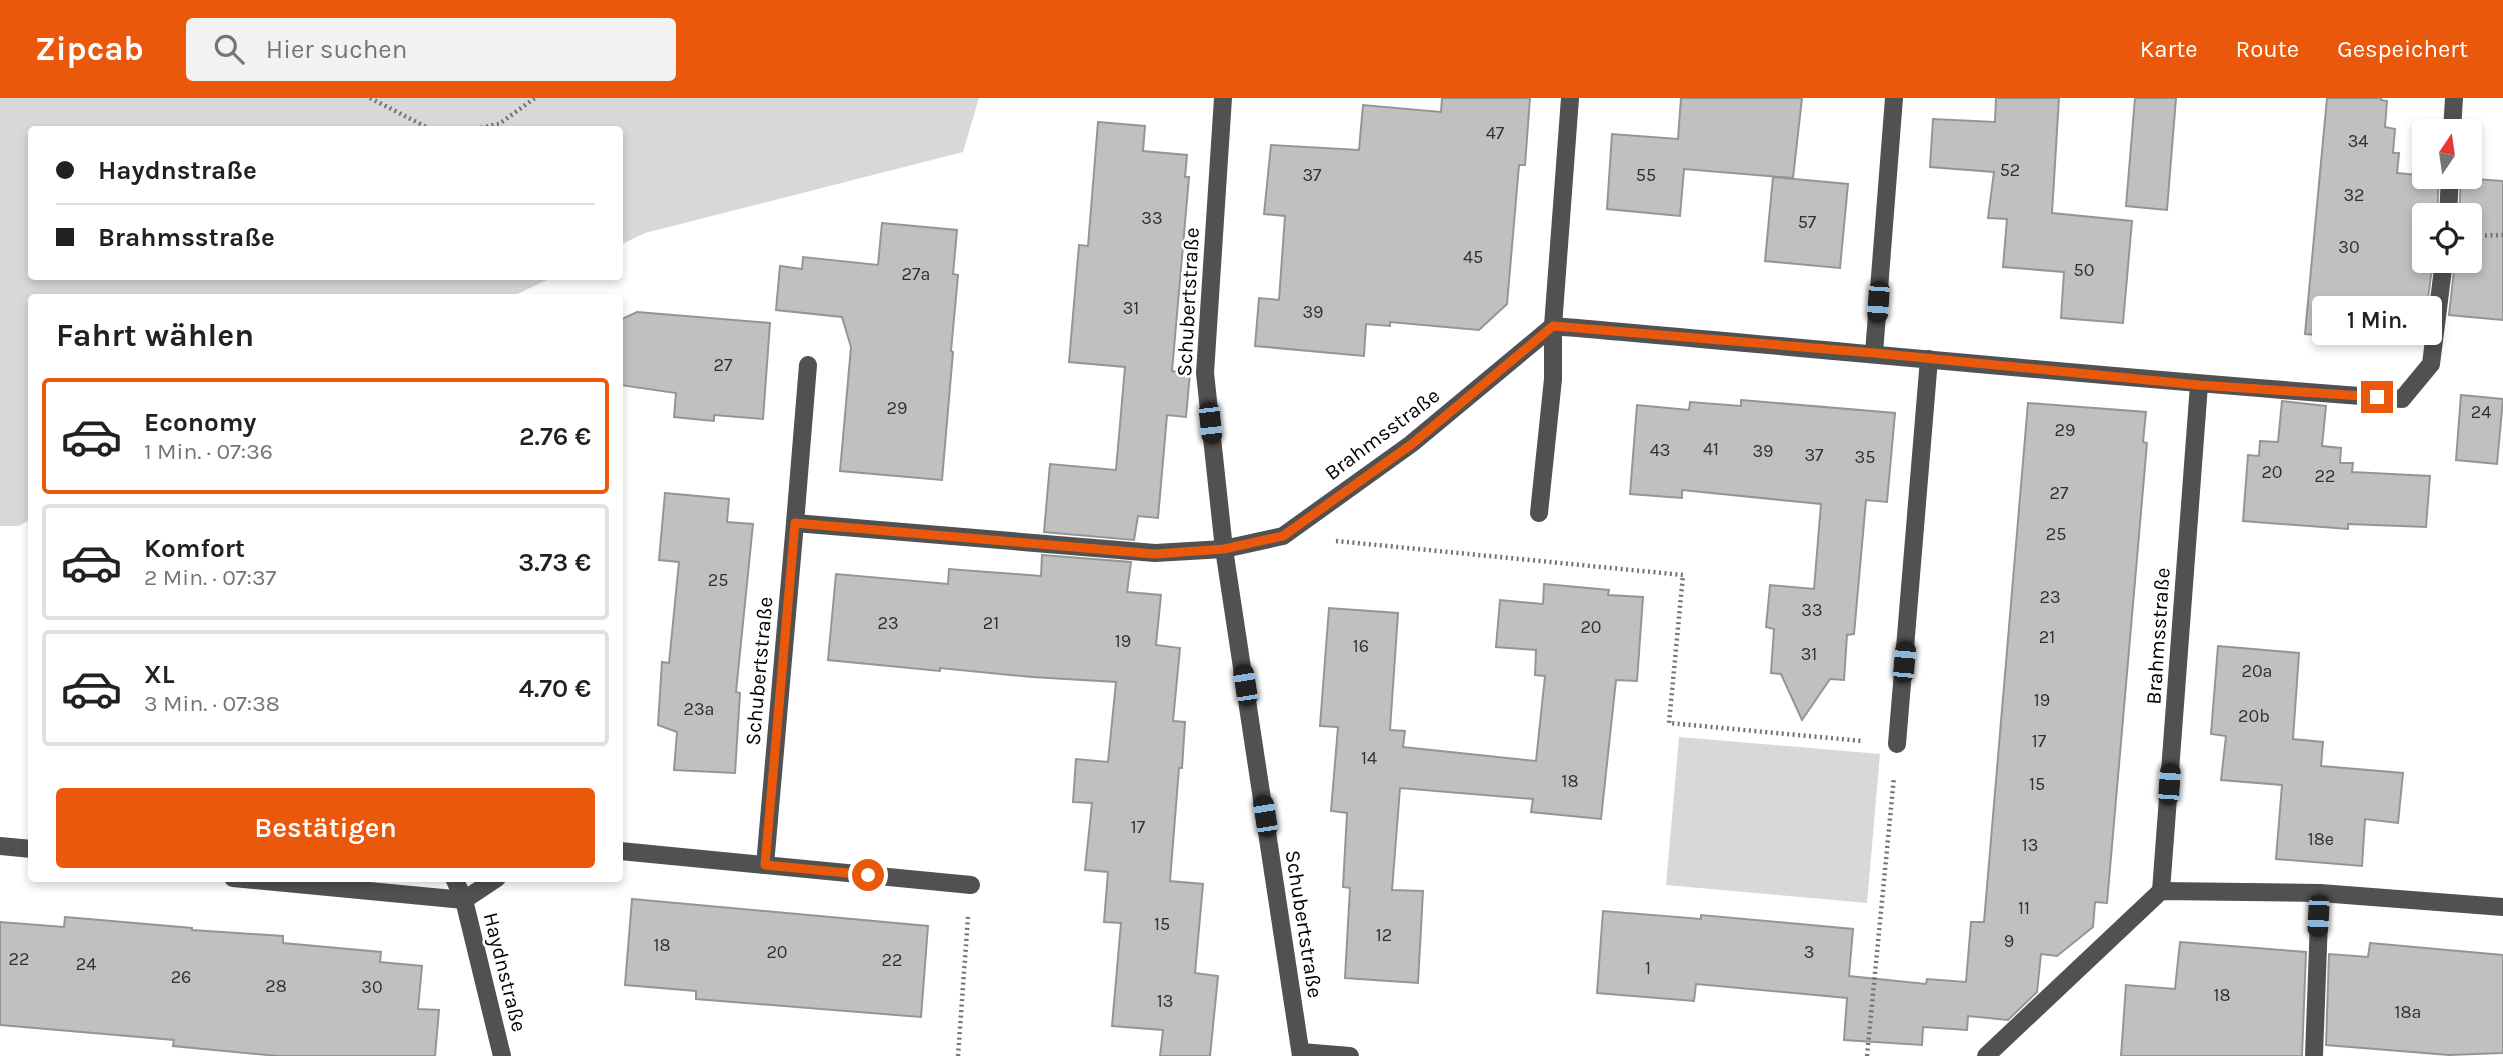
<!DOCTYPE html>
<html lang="de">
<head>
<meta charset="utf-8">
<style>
  :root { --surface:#fff; --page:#f2f2f2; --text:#202124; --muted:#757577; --line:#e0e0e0; --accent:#ea580c }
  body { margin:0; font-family:Karla,sans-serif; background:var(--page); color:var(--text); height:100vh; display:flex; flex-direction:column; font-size:26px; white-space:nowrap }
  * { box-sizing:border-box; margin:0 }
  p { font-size:23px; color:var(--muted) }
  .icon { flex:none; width:38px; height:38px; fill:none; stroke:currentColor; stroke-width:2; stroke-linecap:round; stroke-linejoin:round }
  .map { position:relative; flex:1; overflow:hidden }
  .sheet { position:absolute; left:28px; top:196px; width:595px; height:588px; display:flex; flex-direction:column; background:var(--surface); border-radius:7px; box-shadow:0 4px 10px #0003 }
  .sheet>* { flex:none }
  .hud { position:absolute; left:28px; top:28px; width:595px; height:154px; border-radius:7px; box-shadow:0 4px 10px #0003; display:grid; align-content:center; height:154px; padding:0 28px; background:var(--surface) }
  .needle { width:46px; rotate:13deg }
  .fabs { position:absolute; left:2412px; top:21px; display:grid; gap:14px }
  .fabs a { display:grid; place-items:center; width:70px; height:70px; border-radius:7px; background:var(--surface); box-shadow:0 4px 10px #0003; font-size:35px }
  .end { position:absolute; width:32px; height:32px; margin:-16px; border:9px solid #ea580c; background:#fff; box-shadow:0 0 0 4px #fff }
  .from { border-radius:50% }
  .bubble { position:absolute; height:49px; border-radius:7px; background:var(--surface); box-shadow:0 4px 10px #0003; font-size:23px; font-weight:600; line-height:49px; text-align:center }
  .car { position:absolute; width:21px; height:42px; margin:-21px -10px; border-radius:9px; box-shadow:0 0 5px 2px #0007; background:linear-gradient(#222 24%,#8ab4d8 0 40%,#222 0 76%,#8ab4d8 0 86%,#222 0) }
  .hud b { display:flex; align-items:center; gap:24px; height:66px; font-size:26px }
  .hud b+b { border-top:2px solid var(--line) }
  .hud i { width:18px; height:18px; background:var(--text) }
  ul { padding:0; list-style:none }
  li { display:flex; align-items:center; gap:21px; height:116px; margin:0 14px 10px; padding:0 14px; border:4px solid var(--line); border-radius:7px }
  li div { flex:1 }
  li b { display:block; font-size:26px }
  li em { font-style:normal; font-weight:600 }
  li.current { border-color:var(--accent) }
  li>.icon { width:63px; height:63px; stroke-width:1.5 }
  h2 { padding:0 28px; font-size:32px; line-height:84px }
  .primary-button { display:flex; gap:14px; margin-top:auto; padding:14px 28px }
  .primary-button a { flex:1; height:80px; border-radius:7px; background:var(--accent); color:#fff; font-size:28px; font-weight:600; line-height:80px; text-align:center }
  header { display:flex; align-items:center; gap:42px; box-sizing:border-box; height:98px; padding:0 35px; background:var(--accent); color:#fff }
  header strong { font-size:33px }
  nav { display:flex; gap:38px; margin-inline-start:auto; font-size:24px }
  .search { width:490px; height:63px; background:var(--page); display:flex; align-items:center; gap:18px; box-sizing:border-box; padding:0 24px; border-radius:7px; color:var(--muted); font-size:26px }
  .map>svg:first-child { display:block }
  .green { fill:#d8d8d8 }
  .building { fill:#c0c0c0; stroke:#959595; stroke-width:2 }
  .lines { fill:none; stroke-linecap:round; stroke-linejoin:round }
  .path { stroke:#737373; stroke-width:4.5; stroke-dasharray:2 3.5; stroke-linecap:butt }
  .minor { stroke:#515151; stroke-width:18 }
  .route { stroke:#ea580c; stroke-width:9 }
  .labels { text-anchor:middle; stroke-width:5; stroke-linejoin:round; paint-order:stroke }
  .number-label { font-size:18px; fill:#303030 }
  .street-label { font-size:21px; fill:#000; stroke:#fff }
</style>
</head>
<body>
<header>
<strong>Zipcab</strong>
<div class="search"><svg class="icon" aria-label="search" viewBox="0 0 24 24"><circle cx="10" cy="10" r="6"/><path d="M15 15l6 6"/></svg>Hier suchen</div>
<nav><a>Karte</a><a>Route</a><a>Gespeichert</a></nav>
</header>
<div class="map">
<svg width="2503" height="958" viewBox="0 0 2503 958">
  <rect width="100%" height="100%" fill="#fff"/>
  <g class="green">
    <polygon points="0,0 979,0 963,54 645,135 620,147 620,32 32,32 32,178 553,179 509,200 32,200 31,422 18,428 0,428"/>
    <polygon points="1679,639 1880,656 1867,805 1666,787"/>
  </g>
  <g class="building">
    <polygon points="1442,0 1530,0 1525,67 1519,67 1507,206 1479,232 1390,224 1390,228 1366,226 1364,258 1255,248 1259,200 1279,202 1285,118 1264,116 1271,47 1359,52 1363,7 1441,14"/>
    <polygon points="1681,0 1802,0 1793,80 1684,71 1680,118 1607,111 1612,36 1678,41"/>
    <polygon points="1996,0 2059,0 2052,115 2132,123 2123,225 2061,220 2064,174 2003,169 2007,121 1988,120 1994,74 1930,69 1933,21 1995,24"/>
    <polygon points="2135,0 2176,0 2167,112 2126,108"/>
    <polygon points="2327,0 2381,0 2381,2 2387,3 2385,29 2395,31 2393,55 2399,55 2397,75 2439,79 2437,117 2424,117 2424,163 2433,163 2426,215 2388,213 2386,242 2305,236"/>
    <polygon points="1098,24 1145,28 1143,53 1187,57 1185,79 1189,79 1172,273 1190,275 1186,319 1167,317 1158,420 1138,418 1134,442 1044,434 1050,366 1116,372 1125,269 1069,264 1079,147 1088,148"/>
    <polygon points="1773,79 1848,86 1840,170 1765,163"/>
    <polygon points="2461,80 2503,83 2503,222 2449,217 2455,163 2469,163 2469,117 2459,117"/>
    <polygon points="882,125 957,132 953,176 958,177 951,253 953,254 942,382 840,373 851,249 842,219 776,212 780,168 802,171 803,159 878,167"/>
    <polygon points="637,214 770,225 763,321 714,317 714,323 674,319 676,295 620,287 620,222"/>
    <polygon points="2461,297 2503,301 2497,366 2456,362"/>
    <polygon points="1741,302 1895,315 1887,404 1866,402 1854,536 1847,537 1844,582 1830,581 1802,622 1781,576 1771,575 1774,531 1766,529 1770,487 1814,491 1821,406 1682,392 1682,400 1630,396 1637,307 1689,312 1690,304 1741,308"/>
    <polygon points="2282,303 2326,308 2322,348 2341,350 2340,365 2353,365 2352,374 2430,378 2426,429 2348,426 2348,431 2243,423 2248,357 2259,358 2260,343 2278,344"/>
    <polygon points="2028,305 2146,314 2143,344 2147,345 2107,805 2095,804 2093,829 2057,858 2041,856 2037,894 2008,922 1968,918 1967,932 1923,929 1922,947 1844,942 1847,900 1696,886 1694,903 1597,895 1603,813 1701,821 1701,817 1853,831 1849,878 1926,886 1927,881 1966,884 1971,824 1984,824"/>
    <polygon points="665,395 729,401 727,424 753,426 736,594 740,595 735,675 674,672 677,634 658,627 662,564 669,565 679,464 659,462"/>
    <polygon points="1042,457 1131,464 1127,494 1161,497 1156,547 1180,550 1173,623 1185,624 1182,670 1179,670 1170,783 1203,786 1195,875 1218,878 1210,958 1160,958 1163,932 1112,928 1121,825 1104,824 1108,774 1085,772 1092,705 1073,704 1076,661 1108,664 1116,584 1032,579 940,570 940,573 828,562 836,476 948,486 949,471 1041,478"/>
    <polygon points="1544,486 1609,492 1608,497 1643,499 1637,583 1616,582 1601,721 1531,714 1533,701 1400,690 1392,792 1423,793 1418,885 1345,880 1350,790 1343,789 1347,715 1331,713 1338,629 1320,628 1329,510 1398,515 1390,632 1405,633 1403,649 1536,663 1545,578 1535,577 1536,552 1496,549 1500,502 1543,506"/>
    <polygon points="2218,548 2299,555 2293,641 2323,644 2321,668 2403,675 2398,725 2365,721 2362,768 2276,761 2282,687 2221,682 2226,638 2211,636"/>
    <polygon points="632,801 928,828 921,919 696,901 696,893 625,887"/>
    <polygon points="65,819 192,830 192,832 283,838 283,845 381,854 380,864 422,868 418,911 439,912 435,958 278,958 173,948 174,942 0,927 0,824 64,829"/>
    <polygon points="2180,844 2306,854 2302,958 2121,958 2126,887 2175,891"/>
    <polygon points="2370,845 2503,857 2503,955 2449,957 2326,947 2329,856 2368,859"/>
  </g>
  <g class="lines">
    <g class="path">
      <polyline points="370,0 432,32"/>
      <polyline points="470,32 499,26 535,0"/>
      <polyline points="2474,138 2503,137"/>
      <polyline points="1336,443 1683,477 1669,625 1862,643"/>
      <polyline points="958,958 968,819"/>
      <polyline points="1867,958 1894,679"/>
    </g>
    <g class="minor">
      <polyline points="1223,0 1205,275 1224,451 1301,958"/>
      <polyline points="2452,33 2454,0"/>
      <polyline points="2448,117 2450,79"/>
      <polyline points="1874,255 1894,0"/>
      <polyline points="1539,415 1553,281 1553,228 1570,0"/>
      <polyline points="795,425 808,267"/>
      <polyline points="1897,646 1929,261"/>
      <polyline points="0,748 32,751"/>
      <polyline points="620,753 971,787"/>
      <path d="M765,767l30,-342 360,30 69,-4 59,-13 128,-92 142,-118c283,24 566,53 849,73l29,-35 13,-103"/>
      <polyline points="233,780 464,802 454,780"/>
      <polyline points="497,780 464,802 502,958"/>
      <polyline points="2161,793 2199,287"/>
      <polyline points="1301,954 1350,958"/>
      <polyline points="1986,958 2161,793 2320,795 2503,809"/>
      <polyline points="2314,958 2320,795"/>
    </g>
  </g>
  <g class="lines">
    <polyline class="route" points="868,777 765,767 795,425 1155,456 1224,451 1283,438 1412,346 1553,228 1874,255 2199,287 2377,299"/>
  </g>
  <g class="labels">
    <g class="number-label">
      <text x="1495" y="41">47</text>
      <text x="2358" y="49">34</text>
      <text x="2010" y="78">52</text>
      <text x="1312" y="83">37</text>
      <text x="1646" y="83">55</text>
      <text x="2354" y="103">32</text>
      <text x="1152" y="126">33</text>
      <text x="1807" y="130">57</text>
      <text x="2349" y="155">30</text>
      <text x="1473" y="165">45</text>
      <text x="2084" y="178">50</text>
      <text x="916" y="182">27a</text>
      <text x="1131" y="216">31</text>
      <text x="1313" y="220">39</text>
      <text x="723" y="273">27</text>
      <text x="897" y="316">29</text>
      <text x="2481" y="320">24</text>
      <text x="2065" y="338">29</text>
      <text x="1711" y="357">41</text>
      <text x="1660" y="358">43</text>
      <text x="1763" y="359">39</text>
      <text x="1814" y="363">37</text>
      <text x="1865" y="365">35</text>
      <text x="2272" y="380">20</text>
      <text x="2325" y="384">22</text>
      <text x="2059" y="401">27</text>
      <text x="2056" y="442">25</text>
      <text x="718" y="488">25</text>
      <text x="2050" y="505">23</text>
      <text x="1812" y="518">33</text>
      <text x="888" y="531">23</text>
      <text x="991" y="531">21</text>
      <text x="1591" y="535">20</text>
      <text x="2047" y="545">21</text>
      <text x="1123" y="549">19</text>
      <text x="1361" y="554">16</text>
      <text x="1809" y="562">31</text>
      <text x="2257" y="579">20a</text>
      <text x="2042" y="608">19</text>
      <text x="699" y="617">23a</text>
      <text x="2254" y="624">20b</text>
      <text x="2039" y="649">17</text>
      <text x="1369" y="666">14</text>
      <text x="1570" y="689">18</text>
      <text x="2037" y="692">15</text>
      <text x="1138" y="735">17</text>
      <text x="2321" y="747">18e</text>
      <text x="2030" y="753">13</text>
      <text x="2024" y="816">11</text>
      <text x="1162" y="832">15</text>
      <text x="1384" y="843">12</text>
      <text x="2009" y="849">9</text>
      <text x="662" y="853">18</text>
      <text x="777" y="860">20</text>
      <text x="1809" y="860">3</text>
      <text x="19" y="867">22</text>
      <text x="892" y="868">22</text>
      <text x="86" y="872">24</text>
      <text x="1648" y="876">1</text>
      <text x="181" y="885">26</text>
      <text x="276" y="894">28</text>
      <text x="372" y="895">30</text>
      <text x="2222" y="903">18</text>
      <text x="1165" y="909">13</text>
      <text x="2408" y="920">18a</text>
    </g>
    <g class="street-label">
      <text transform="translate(1188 204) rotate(-87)" y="7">Schubertstraße</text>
      <text transform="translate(1382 336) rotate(-37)" y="7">Brahmsstraße</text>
      <text transform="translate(2158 538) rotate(-86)" y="7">Brahmsstraße</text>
      <text transform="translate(759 573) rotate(-85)" y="7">Schubertstraße</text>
      <text transform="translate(1304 826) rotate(81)" y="7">Schubertstraße</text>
      <text transform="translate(505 874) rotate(76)" y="7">Haydnstraße</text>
    </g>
  </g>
</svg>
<div class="fabs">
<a><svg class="needle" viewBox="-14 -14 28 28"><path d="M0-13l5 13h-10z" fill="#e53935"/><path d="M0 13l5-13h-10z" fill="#757577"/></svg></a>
<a><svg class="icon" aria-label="locate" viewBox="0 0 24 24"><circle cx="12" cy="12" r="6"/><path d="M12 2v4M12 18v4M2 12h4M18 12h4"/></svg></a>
</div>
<i class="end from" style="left:868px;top:777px"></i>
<i class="end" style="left:2377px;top:299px"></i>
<div class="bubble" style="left:2312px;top:198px;width:130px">1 Min.</div>
<i class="car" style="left:1878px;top:204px;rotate:184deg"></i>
<i class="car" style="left:1210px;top:325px;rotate:174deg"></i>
<i class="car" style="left:1904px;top:564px;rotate:5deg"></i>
<i class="car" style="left:1245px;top:587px;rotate:351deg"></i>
<i class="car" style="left:2169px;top:686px;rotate:4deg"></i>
<i class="car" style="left:1265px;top:718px;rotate:351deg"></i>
<i class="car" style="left:2318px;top:818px;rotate:183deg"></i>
<div class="hud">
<b><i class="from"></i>Haydnstraße</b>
<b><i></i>Brahmsstraße</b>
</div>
<section class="sheet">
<h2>Fahrt wählen</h2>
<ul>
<li class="current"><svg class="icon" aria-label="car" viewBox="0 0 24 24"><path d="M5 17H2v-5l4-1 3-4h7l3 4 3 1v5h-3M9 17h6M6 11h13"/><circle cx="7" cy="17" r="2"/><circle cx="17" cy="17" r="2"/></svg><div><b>Economy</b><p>1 Min. · 07:36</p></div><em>2.76 €</em></li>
<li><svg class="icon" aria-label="car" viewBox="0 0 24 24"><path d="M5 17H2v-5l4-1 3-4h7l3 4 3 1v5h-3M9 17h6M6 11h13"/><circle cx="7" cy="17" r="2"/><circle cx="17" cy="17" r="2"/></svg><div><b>Komfort</b><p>2 Min. · 07:37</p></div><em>3.73 €</em></li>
<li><svg class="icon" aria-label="car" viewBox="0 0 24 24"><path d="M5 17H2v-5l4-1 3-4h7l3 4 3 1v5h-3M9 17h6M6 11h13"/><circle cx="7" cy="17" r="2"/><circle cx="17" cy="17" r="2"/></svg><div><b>XL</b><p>3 Min. · 07:38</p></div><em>4.70 €</em></li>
</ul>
<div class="primary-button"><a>Bestätigen</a></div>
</section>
</div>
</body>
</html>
